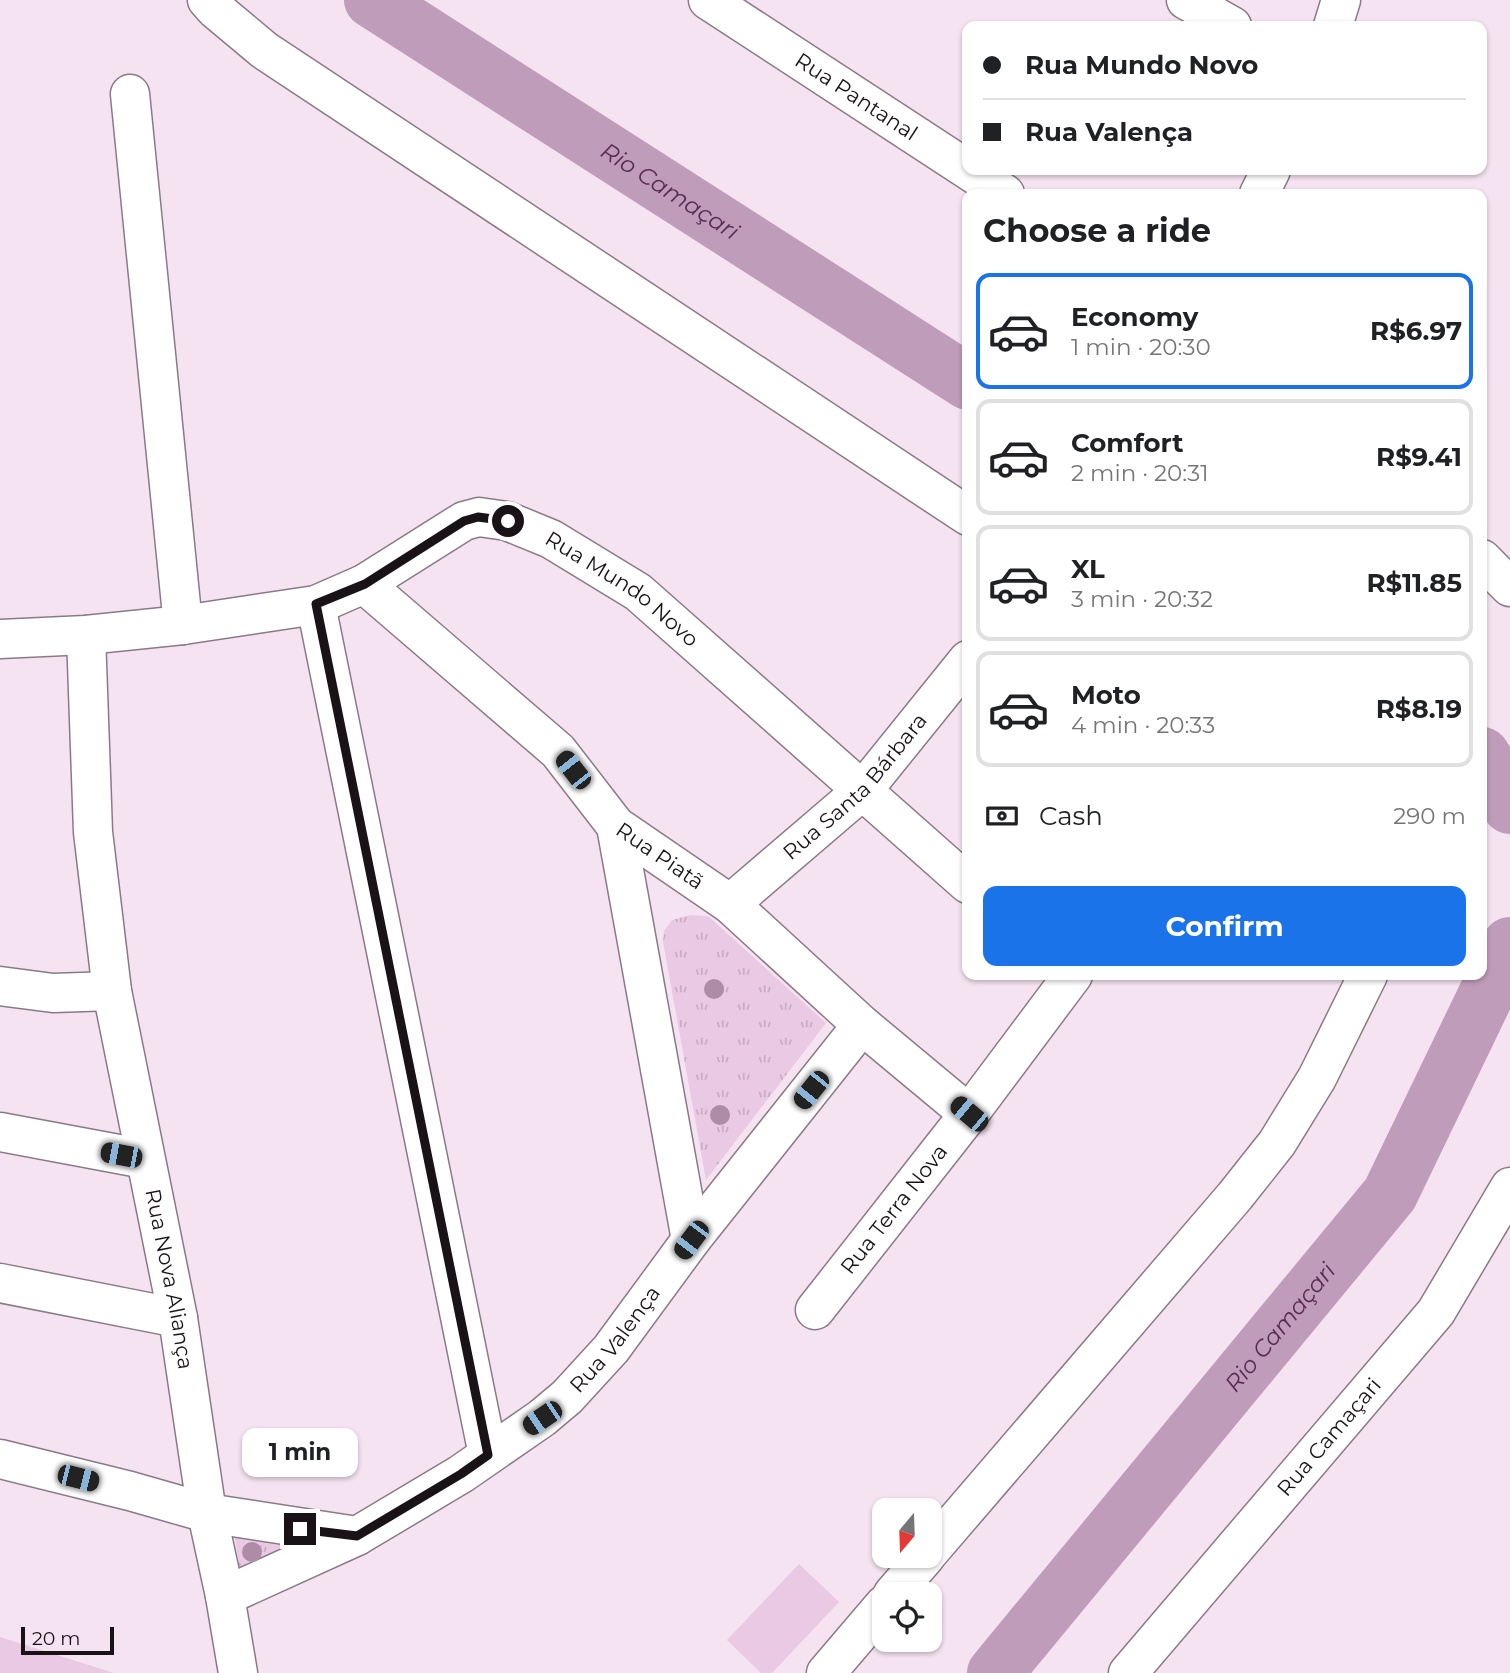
<!DOCTYPE html>
<html lang="en">
<head>
<meta charset="utf-8">
<style>
  :root { --surface:#fff; --page:#f2f2f2; --text:#202124; --muted:#757577; --line:#e0e0e0; --accent:#1a73e8 }
  body { margin:0; font-family:Montserrat,sans-serif; background:var(--page); color:var(--text); height:100vh; display:flex; flex-direction:column; font-size:26px; white-space:nowrap }
  * { box-sizing:border-box; margin:0 }
  p { font-size:23px; color:var(--muted) }
  .icon { flex:none; width:38px; height:38px; fill:none; stroke:currentColor; stroke-width:2; stroke-linecap:round; stroke-linejoin:round }
  .map { position:relative; flex:1; overflow:hidden }
  .drawer { position:absolute; left:962px; top:189px; width:525px; height:791px; display:flex; flex-direction:column; background:var(--surface); border-radius:14px; box-shadow:0 2px 5px #0004 }
  .drawer>* { flex:none }
  .hud { position:absolute; left:962px; top:21px; width:525px; height:154px; border-radius:14px; box-shadow:0 2px 5px #0004; display:grid; align-content:center; height:154px; padding:0 21px; background:var(--surface) }
  .needle { width:46px; rotate:199deg }
  .controls { position:absolute; left:872px; top:1498px; display:grid; gap:14px }
  .controls a { display:grid; place-items:center; width:70px; height:70px; border-radius:14px; background:var(--surface); box-shadow:0 2px 5px #0004; font-size:35px }
  .scale { position:absolute; left:21px; bottom:18px; width:93px; box-sizing:border-box; padding-left:7px; border:4px solid #191318; border-top:0; font-size:19px; line-height:24px; white-space:nowrap; color:#191318; -webkit-text-stroke:5px #f5e3f1; paint-order:stroke }
  .end { position:absolute; width:32px; height:32px; margin:-16px; border:9px solid #191318; background:#fff; box-shadow:0 0 0 4px #fff }
  .from { border-radius:50% }
  .bubble { position:absolute; height:49px; border-radius:14px; background:var(--surface); box-shadow:0 2px 5px #0004; font-size:23px; font-weight:700; line-height:49px; text-align:center }
  .car { position:absolute; width:21px; height:42px; margin:-21px -10px; border-radius:9px; box-shadow:0 0 5px 2px #0007; background:linear-gradient(#222 24%,#8ab4d8 0 40%,#222 0 76%,#8ab4d8 0 86%,#222 0) }
  .hud b { display:flex; align-items:center; gap:24px; height:66px; font-size:26px }
  .hud b+b { border-top:2px solid var(--line) }
  .hud i { width:18px; height:18px; background:var(--text) }
  ul { padding:0; list-style:none }
  li { display:flex; align-items:center; gap:21px; height:116px; margin:0 14px 10px; padding:0 7px; border:4px solid var(--line); border-radius:14px }
  li div { flex:1 }
  li b { display:block; font-size:26px }
  li em { font-style:normal; font-weight:700 }
  li.on { border-color:var(--accent) }
  li>.icon { width:63px; height:63px; stroke-width:1.5 }
  h2 { padding:0 21px; font-size:32px; line-height:84px }
  .pay { display:flex; align-items:center; gap:18px; height:77px; padding:0 21px; font-size:26px }
  .pay p { margin-inline-start:auto }
  .primary-button { display:flex; gap:14px; margin-top:auto; padding:14px 21px }
  .primary-button a { flex:1; height:80px; border-radius:14px; background:var(--accent); color:#fff; font-size:28px; font-weight:700; line-height:80px; text-align:center }
  .map>svg:first-child { display:block }
  .park { fill:url(#park-tufts) }
  .garden { fill:#eac9e4 }
  .lines { fill:none; stroke-linecap:round; stroke-linejoin:round }
  .river { stroke:#bf9cb9; stroke-width:56 }
  .minor-casing { stroke:#8a7a87; stroke-width:41 }
  .minor { stroke:#fff; stroke-width:38 }
  .tree { fill:#ae8ca8 }
  .route { stroke:#191318; stroke-width:9 }
  .labels { text-anchor:middle; stroke-width:5; stroke-linejoin:round; paint-order:stroke }
  .street-label { font-size:21px; fill:#191318; stroke:#f5e3f1 }
  .water-label { font-size:23px; font-style:italic; fill:#582b52; stroke:#f5e3f1 }
</style>
</head>
<body>
<div class="map">
<svg width="1510" height="1673" viewBox="0 0 1510 1673">
  <defs>
    <pattern id="park-tufts" width="24" height="20" patternUnits="userSpaceOnUse" patternTransform="scale(1.75)"><rect width="24" height="20" fill="#eac9e4"/><path d="M3 7l-1-3M5 7V3M7 7l1-3M15 17l-1-3M17 17v-4M19 17l1-3" fill="none" stroke="#c8acc3"/></pattern>
  </defs>
  <rect width="100%" height="100%" fill="#f5e3f1"/>
  <g class="park">
    <polygon points="690,915 708,916 826,1023 706,1180 663,942 664,931 672,920"/>
    <polygon points="233,1527 318,1542 241,1576"/>
  </g>
  <g class="garden">
    <polygon points="799,1564 839,1602 772,1673 761,1673 727,1640"/>
    <polygon points="0,1637 114,1673 0,1673"/>
  </g>
  <g class="lines">
    <g class="river">
      <path id="s1" d="M372,0l596,382"/>
      <polyline points="1482,755 1508,795 1510,806"/>
      <path id="s2" d="M995,1673l395,-479 120,-249"/>
    </g>
    <defs>
      <g id="minor">
        <polyline points="207,0 215,9 264,50 968,516"/>
        <path id="s3" d="M708,0l297,194"/>
        <polyline points="1186,0 1232,26"/>
        <polyline points="1333,26 1341,0"/>
        <polyline points="130,94 183,625"/>
        <polyline points="1259,194 1271,170"/>
        <polyline points="1482,559 1510,587"/>
        <path id="s4" d="M364,584l194,167 58,75 114,78 132,121 107,89"/>
        <polyline points="316,605 488,1455"/>
        <path id="s5" d="M86,635l7,197 19,159 66,327 29,195 18,83 13,77"/>
        <path id="s6" d="M0,639l86,-4 97,-10 133,-20 48,-21 100,-63 15,-4 28,4 44,18 87,53 330,292"/>
        <polyline points="616,826 691,1240"/>
        <path id="s7" d="M730,904l133,-114 105,-130"/>
        <polyline points="0,986 53,993 112,991"/>
        <polyline points="0,1132 145,1159"/>
        <polyline points="0,1283 178,1318"/>
        <path id="s8" d="M815,1310l154,-196 104,-139"/>
        <path id="s9" d="M0,1459l130,32 77,22 150,23 104,-62 81,-56 25,-21 44,-48 80,-109 171,-215"/>
        <polyline points="929,1552 1235,1196 1277,1143 1317,1078 1368,975"/>
        <polyline points="893,1594 926,1556"/>
        <polyline points="225,1596 357,1536"/>
        <polyline points="826,1673 884,1605"/>
        <path id="s10" d="M1128,1673l308,-361 74,-125"/>
      </g>
    </defs>
    <use href="#minor" class="minor-casing"/>
    <use href="#minor" class="minor"/>
  </g>
  <g class="tree">
    <circle cx="714" cy="989" r="10"/>
    <circle cx="720" cy="1115" r="10"/>
    <circle cx="252" cy="1552" r="10"/>
  </g>
  <g class="lines">
    <polyline class="route" points="300,1529 357,1536 461,1474 488,1455 316,604 365,584 464,521 478,517 508,521"/>
  </g>
  <g class="labels">
    <g class="street-label">
      <text dy="7" stroke="none"><textPath href="#s3" startOffset="177">Rua Pantanal</textPath></text>
      <text dy="7" stroke="none"><textPath href="#s6" startOffset="667">Rua Mundo Novo</textPath></text>
      <text dy="7" stroke="none"><textPath href="#s7" startOffset="172">Rua Santa Bárbara</textPath></text>
      <text dy="7" stroke="none"><textPath href="#s4" startOffset="404">Rua Piatã</textPath></text>
      <text dy="7" stroke="none"><textPath href="#s8" startOffset="128">Rua Terra Nova</textPath></text>
      <text dy="7" stroke="none"><textPath href="#s5" startOffset="651">Rua Nova Aliança</textPath></text>
      <text dy="7" stroke="none"><textPath href="#s9" startOffset="693">Rua Valença</textPath></text>
      <text dy="7" stroke="none"><textPath href="#s10" startOffset="310">Rua Camaçari</textPath></text>
    </g>
    <g class="water-label">
      <text dy="8" stroke="none"><textPath href="#s1" startOffset="354">Rio Camaçari</textPath></text>
      <text dy="8" stroke="none"><textPath href="#s2" startOffset="448">Rio Camaçari</textPath></text>
    </g>
  </g>
</svg>
<div class="controls">
<a><svg class="needle" viewBox="-14 -14 28 28"><path d="M0-13l5 13h-10z" fill="#e53935"/><path d="M0 13l5-13h-10z" fill="#757577"/></svg></a>
<a><svg class="icon" aria-label="locate" viewBox="0 0 24 24"><circle cx="12" cy="12" r="6"/><path d="M12 2v4M12 18v4M2 12h4M18 12h4"/></svg></a>
</div>
<div class="scale">20 m</div>
<i class="end from" style="left:508px;top:521px"></i>
<i class="end" style="left:300px;top:1529px"></i>
<div class="bubble" style="left:242px;top:1428px;width:116px">1 min</div>
<i class="car" style="left:573px;top:770px;rotate:322deg"></i>
<i class="car" style="left:811px;top:1090px;rotate:219deg"></i>
<i class="car" style="left:969px;top:1114px;rotate:310deg"></i>
<i class="car" style="left:121px;top:1155px;rotate:281deg"></i>
<i class="car" style="left:691px;top:1240px;rotate:217deg"></i>
<i class="car" style="left:542px;top:1418px;rotate:236deg"></i>
<i class="car" style="left:78px;top:1478px;rotate:104deg"></i>
<div class="hud">
<b><i class="from"></i>Rua Mundo Novo</b>
<b><i></i>Rua Valença</b>
</div>
<section class="drawer">
<h2>Choose a ride</h2>
<ul>
<li class="on"><svg class="icon" aria-label="car" viewBox="0 0 24 24"><path d="M5 17H2v-5l4-1 3-4h7l3 4 3 1v5h-3M9 17h6M6 11h13"/><circle cx="7" cy="17" r="2"/><circle cx="17" cy="17" r="2"/></svg><div><b>Economy</b><p>1 min · 20:30</p></div><em>R$6.97</em></li>
<li><svg class="icon" aria-label="car" viewBox="0 0 24 24"><path d="M5 17H2v-5l4-1 3-4h7l3 4 3 1v5h-3M9 17h6M6 11h13"/><circle cx="7" cy="17" r="2"/><circle cx="17" cy="17" r="2"/></svg><div><b>Comfort</b><p>2 min · 20:31</p></div><em>R$9.41</em></li>
<li><svg class="icon" aria-label="car" viewBox="0 0 24 24"><path d="M5 17H2v-5l4-1 3-4h7l3 4 3 1v5h-3M9 17h6M6 11h13"/><circle cx="7" cy="17" r="2"/><circle cx="17" cy="17" r="2"/></svg><div><b>XL</b><p>3 min · 20:32</p></div><em>R$11.85</em></li>
<li><svg class="icon" aria-label="car" viewBox="0 0 24 24"><path d="M5 17H2v-5l4-1 3-4h7l3 4 3 1v5h-3M9 17h6M6 11h13"/><circle cx="7" cy="17" r="2"/><circle cx="17" cy="17" r="2"/></svg><div><b>Moto</b><p>4 min · 20:33</p></div><em>R$8.19</em></li>
</ul>
<div class="pay"><svg class="icon" aria-label="cash" viewBox="0 0 24 24"><path d="M3 7h18v10H3z"/><circle cx="12" cy="12" r="2"/></svg>Cash<p>290 m</p></div>
<div class="primary-button"><a>Confirm</a></div>
</section>
</div>
</body>
</html>
